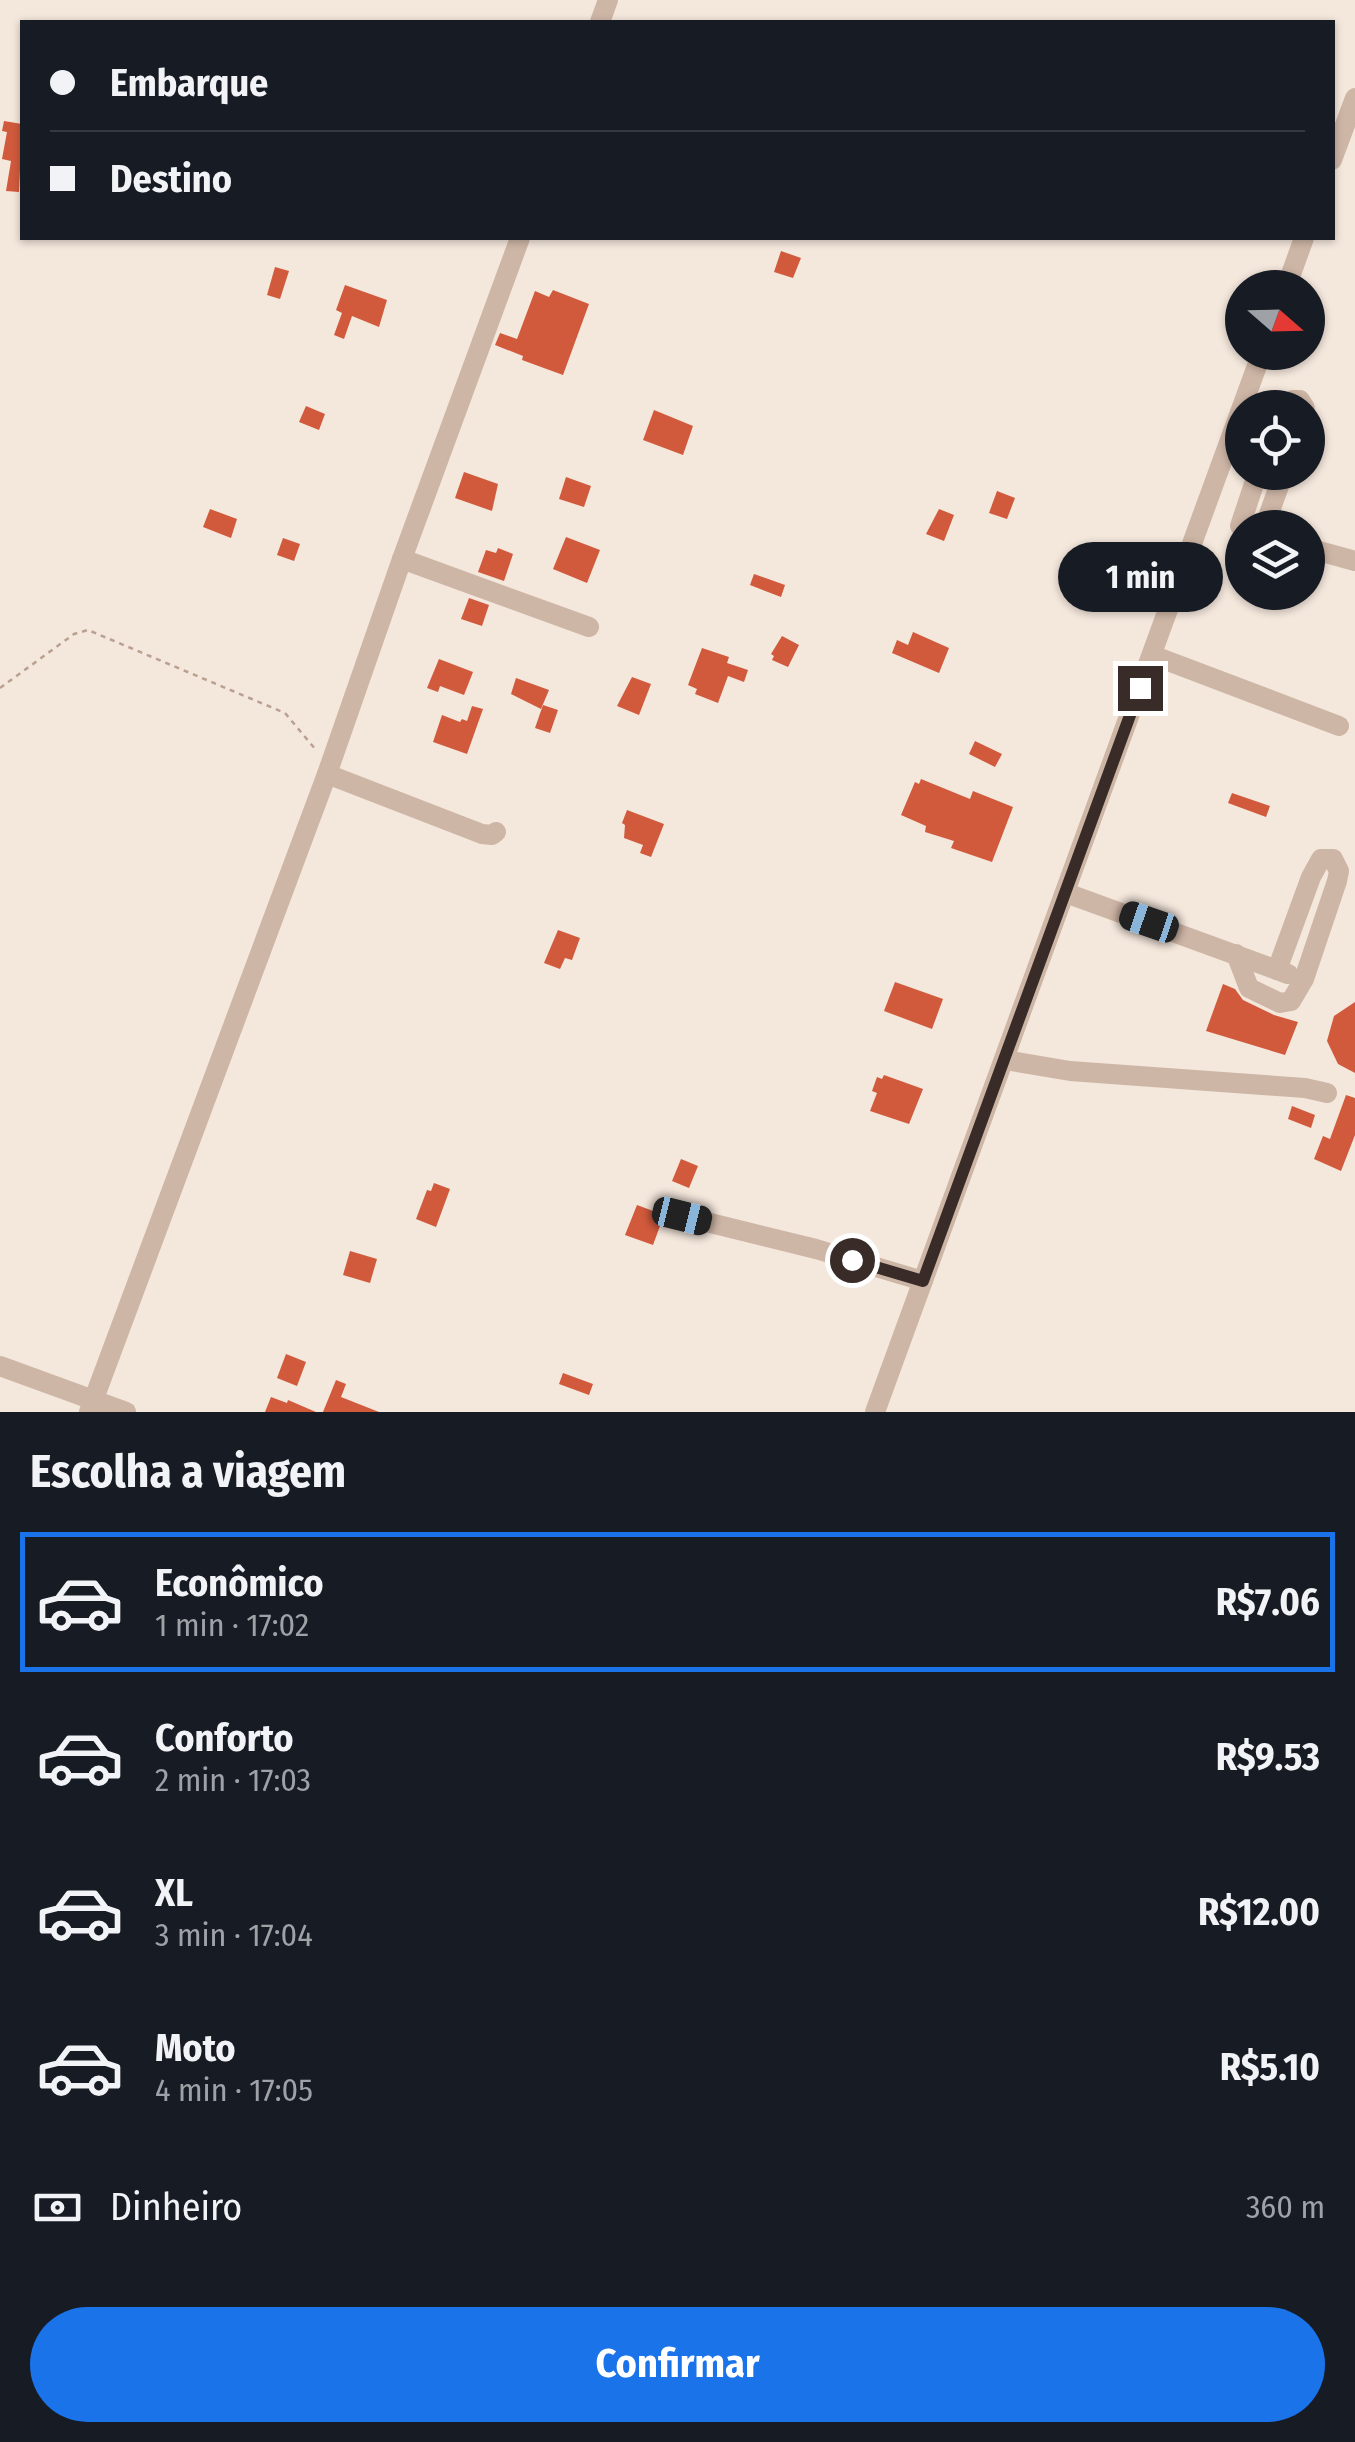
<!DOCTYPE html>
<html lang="pt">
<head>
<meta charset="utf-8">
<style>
  :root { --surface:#171b24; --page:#242831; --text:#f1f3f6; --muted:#9ea1a6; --line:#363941; --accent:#1a73e8 }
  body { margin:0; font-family:"Fira Sans Condensed",sans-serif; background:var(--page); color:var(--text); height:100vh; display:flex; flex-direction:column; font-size:38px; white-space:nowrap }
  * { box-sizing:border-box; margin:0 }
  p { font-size:32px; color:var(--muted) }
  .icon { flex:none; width:55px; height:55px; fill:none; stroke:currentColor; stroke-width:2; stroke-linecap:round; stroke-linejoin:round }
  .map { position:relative; height:1412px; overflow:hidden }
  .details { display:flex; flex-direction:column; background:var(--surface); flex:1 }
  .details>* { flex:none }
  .hud { position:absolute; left:20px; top:20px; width:1315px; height:220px; border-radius:0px; box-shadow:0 2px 8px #0004; display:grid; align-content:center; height:220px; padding:0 30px; background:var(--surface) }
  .needle { width:65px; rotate:110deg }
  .fabs { position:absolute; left:1225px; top:270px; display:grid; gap:20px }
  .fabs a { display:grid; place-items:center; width:100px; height:100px; border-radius:50%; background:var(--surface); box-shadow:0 2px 8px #0004; font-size:50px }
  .end { position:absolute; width:45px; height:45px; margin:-22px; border:12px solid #392c28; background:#fff; box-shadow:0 0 0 5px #fff }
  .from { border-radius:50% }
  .bubble { position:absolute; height:70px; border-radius:35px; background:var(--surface); box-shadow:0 2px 8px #0004; font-size:32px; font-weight:700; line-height:70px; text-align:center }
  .car { position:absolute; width:30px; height:60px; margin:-30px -15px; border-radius:12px; box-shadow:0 0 8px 2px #0007; background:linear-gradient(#222 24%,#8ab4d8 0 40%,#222 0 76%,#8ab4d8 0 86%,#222 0) }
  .hud b { display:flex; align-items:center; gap:35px; height:95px; font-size:38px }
  .hud b+b { border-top:2px solid var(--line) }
  .hud i { width:25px; height:25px; background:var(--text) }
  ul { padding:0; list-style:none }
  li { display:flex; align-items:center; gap:30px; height:140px; margin:0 20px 15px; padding:0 10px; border:5px solid transparent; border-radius:0px }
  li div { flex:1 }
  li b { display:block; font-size:38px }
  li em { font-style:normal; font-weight:700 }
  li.current { border-color:var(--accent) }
  li>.icon { width:90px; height:90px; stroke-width:1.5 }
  h2 { padding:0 30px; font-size:45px; line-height:120px }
  .pay { display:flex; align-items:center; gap:25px; height:110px; padding:0 30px; font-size:38px }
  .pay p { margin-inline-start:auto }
  .action { display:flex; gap:20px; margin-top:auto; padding:20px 30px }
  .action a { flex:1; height:115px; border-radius:60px; background:var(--accent); color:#fff; font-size:40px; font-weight:700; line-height:115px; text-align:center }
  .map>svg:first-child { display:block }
  .building { fill:#d15a3d }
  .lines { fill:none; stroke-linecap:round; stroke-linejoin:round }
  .path { stroke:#baa090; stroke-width:2.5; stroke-dasharray:5 5; stroke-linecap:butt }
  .minor { stroke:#ceb6a6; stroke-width:20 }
  .route { stroke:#392c28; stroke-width:12 }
</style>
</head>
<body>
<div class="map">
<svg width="1355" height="1412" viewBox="0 0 1355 1412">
  <rect width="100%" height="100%" fill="#f4e7dc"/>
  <g class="building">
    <polygon points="4,121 22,124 19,192 6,191 11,161 2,159 7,132 2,131"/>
    <polygon points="781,251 801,258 793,278 774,272"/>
    <polygon points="275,267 289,271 280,299 267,295"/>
    <polygon points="345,285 387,300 379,327 352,316 344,339 334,335 342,313 336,310"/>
    <polygon points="553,290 589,304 563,375 522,360 523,356 495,345 500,333 517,339 535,291 549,297"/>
    <polygon points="306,406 325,414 319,430 299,422"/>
    <polygon points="654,410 693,426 683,455 643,440"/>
    <polygon points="464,472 498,484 492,511 455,498"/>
    <polygon points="566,477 591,486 584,507 559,499"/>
    <polygon points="997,491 1015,498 1007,519 989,513"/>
    <polygon points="210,509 237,519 231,538 203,527"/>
    <polygon points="939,509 954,515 944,541 926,534"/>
    <polygon points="566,537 600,550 587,583 553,569"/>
    <polygon points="283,538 300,544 294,561 277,555"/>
    <polygon points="498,548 513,554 504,581 478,572 486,550 496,553"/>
    <polygon points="754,574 785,585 781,597 750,585"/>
    <polygon points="469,598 489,605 482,626 461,619"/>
    <polygon points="913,632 949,648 939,673 892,653 897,640 908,645"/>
    <polygon points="782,636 799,645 788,667 772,660 774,656 771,654"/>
    <polygon points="702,648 729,657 727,663 748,670 744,682 728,676 718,703 695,694 697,689 688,685"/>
    <polygon points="439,659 473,672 464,695 440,686 438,692 427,688"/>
    <polygon points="632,677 651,684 639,715 617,706"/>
    <polygon points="516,678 549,690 541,709 511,694"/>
    <polygon points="543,705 558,710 550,733 535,728"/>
    <polygon points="472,706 483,709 467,754 433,742 442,715 460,722 462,719 467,721"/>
    <polygon points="975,741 1002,754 995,767 969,754"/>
    <polygon points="921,779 970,799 973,791 1013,807 992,862 951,848 954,841 925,832 926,826 901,815 915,782 919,784"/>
    <polygon points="1232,793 1270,806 1266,817 1228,803"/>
    <polygon points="627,810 664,824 651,857 640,853 643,845 624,838 625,825 622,823"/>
    <polygon points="558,930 580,938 572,960 565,958 560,969 544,963"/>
    <polygon points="895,982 943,999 932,1029 884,1011"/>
    <polygon points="1223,984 1235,989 1243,1000 1274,1015 1298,1022 1285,1055 1206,1031"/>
    <polygon points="1355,1002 1355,1073 1338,1064 1327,1041 1334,1016"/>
    <polygon points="884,1075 923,1089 909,1124 870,1111 877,1093 872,1091 877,1077 882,1079"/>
    <polygon points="1346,1095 1355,1098 1355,1135 1341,1171 1314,1159 1323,1136 1330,1139"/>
    <polygon points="1292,1106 1315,1115 1311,1128 1288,1119"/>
    <polygon points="681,1159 698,1166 689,1188 672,1181"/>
    <polygon points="434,1183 450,1189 436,1227 416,1219 427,1190 431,1191"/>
    <polygon points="637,1205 664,1215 653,1245 625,1235"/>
    <polygon points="350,1251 377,1259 370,1283 343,1275"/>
    <polygon points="286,1354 306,1362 297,1386 277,1378"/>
    <polygon points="563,1373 593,1384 589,1395 559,1384"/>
    <polygon points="336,1380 346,1384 341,1397 379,1412 323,1412"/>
    <polygon points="271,1397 287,1403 288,1400 316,1412 265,1412"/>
  </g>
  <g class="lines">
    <polyline class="path" points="0,688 74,634 88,630 285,713 316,750"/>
    <g class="minor">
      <polyline points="600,22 608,0"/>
      <polyline points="1332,160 1355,98"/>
      <polyline points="1286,288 1304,238"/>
      <polyline points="1286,408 1293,400 1300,400 1305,408"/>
      <polyline points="1240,526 1258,472"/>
      <polyline points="1264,528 1284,472"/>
      <polyline points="1308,548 1355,561"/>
      <polyline points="402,559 589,627"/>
      <polyline points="1152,655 1339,726"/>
      <polyline points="327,774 482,834 492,835 496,832"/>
      <polyline points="1066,893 1288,974"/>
      <polyline points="1236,954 1249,988 1280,1003 1291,1001 1304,979 1337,881 1339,871 1333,859 1321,859 1311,877 1277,970"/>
      <polyline points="1005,1060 1070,1071 1305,1088 1327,1093"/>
      <polyline points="682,1216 816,1249 923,1281"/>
      <polyline points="0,1366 126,1412"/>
      <polyline points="89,1412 327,774 402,559 520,238"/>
      <polyline points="875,1412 1262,352"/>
    </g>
  </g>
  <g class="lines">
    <polyline class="route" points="852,1260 923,1281 1140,688"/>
  </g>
</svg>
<div class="fabs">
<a><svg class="needle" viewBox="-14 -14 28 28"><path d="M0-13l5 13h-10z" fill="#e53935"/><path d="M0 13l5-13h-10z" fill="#9ea1a6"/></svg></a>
<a><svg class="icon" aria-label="locate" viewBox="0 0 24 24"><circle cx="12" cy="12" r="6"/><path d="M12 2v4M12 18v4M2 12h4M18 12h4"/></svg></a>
<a><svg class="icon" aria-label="layers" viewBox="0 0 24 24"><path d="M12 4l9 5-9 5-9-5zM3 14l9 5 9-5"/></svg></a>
</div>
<i class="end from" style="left:852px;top:1260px"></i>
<i class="end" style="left:1140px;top:688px"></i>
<div class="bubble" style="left:1058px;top:542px;width:165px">1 min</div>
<i class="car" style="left:1149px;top:922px;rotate:289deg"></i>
<i class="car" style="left:682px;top:1216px;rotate:104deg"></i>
<div class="hud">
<b><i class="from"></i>Embarque</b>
<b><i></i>Destino</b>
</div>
</div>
<section class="details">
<h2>Escolha a viagem</h2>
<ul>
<li class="current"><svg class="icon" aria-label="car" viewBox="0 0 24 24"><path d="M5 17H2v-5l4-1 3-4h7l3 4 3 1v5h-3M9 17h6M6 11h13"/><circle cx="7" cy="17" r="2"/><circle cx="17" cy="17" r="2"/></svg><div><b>Econômico</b><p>1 min · 17:02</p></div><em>R$7.06</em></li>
<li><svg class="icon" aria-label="car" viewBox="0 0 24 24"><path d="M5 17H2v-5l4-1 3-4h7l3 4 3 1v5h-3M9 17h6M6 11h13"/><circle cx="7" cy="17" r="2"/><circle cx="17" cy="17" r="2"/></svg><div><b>Conforto</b><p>2 min · 17:03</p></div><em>R$9.53</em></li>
<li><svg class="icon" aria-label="car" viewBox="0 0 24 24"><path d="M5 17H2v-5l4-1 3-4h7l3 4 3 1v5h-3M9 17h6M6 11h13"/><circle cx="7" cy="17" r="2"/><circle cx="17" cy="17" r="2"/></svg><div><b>XL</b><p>3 min · 17:04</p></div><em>R$12.00</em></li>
<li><svg class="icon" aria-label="car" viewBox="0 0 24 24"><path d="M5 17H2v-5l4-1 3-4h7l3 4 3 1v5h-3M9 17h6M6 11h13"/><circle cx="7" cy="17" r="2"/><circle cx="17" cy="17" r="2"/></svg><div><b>Moto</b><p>4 min · 17:05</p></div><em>R$5.10</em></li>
</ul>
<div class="pay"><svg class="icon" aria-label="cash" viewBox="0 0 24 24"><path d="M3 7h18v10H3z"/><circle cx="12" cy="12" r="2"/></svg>Dinheiro<p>360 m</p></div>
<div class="action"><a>Confirmar</a></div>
</section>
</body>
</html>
